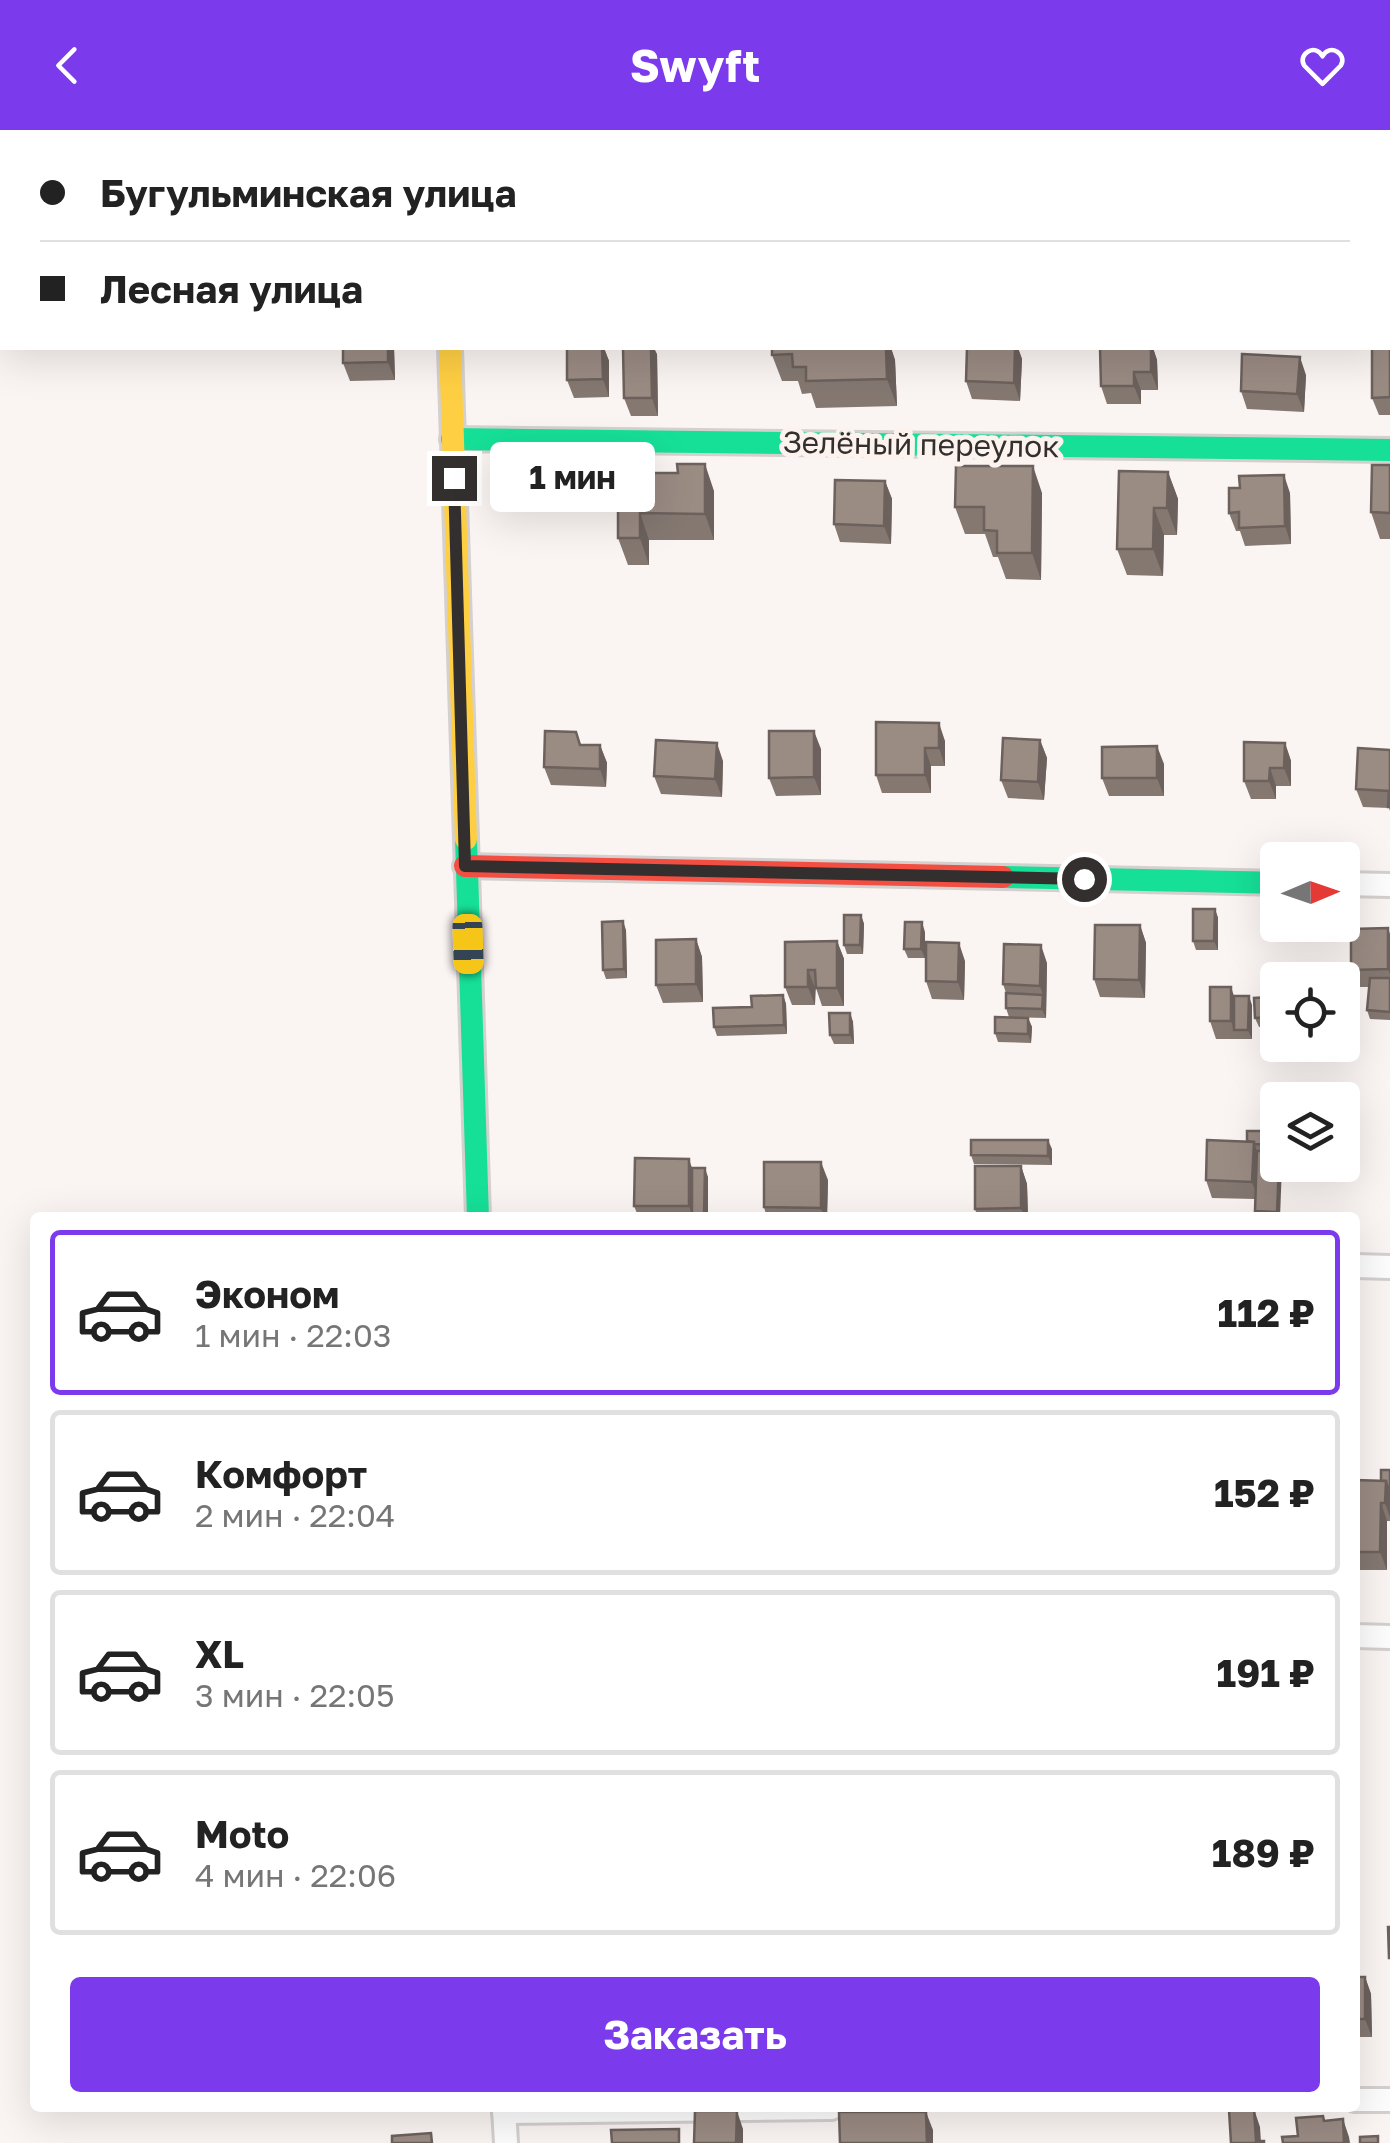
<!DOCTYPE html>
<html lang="ru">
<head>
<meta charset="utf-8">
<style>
  :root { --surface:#fff; --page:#f6f6f6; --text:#222; --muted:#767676; --line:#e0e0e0; --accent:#7c3aed }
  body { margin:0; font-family:"Golos Text",sans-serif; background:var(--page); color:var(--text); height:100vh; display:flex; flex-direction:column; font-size:38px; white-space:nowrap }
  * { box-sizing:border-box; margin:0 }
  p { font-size:32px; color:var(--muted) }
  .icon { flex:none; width:55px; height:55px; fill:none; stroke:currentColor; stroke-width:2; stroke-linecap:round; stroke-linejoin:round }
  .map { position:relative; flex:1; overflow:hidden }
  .panel { position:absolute; left:30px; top:1082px; width:1330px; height:900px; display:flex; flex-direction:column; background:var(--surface); border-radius:10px; box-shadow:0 10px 40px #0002 }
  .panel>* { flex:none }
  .top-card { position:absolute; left:0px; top:0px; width:1390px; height:220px; box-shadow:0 10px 40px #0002; display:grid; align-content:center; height:220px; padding:0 40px; background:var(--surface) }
  .needle { width:65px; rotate:88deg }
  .controls { position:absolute; left:1260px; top:712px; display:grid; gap:20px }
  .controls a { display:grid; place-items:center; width:100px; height:100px; border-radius:10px; background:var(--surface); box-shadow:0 10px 40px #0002; font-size:50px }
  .end { position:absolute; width:45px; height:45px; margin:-22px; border:12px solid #332f2e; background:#fff; box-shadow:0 0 0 5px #fff }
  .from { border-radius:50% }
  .bubble { position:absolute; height:70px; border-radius:10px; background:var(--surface); box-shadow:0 10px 40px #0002; font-size:32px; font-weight:700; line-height:70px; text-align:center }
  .car { position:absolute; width:30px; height:60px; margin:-30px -15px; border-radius:12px; box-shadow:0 0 8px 2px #0007; background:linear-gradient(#f5c518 24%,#345 0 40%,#f5c518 0 76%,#345 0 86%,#f5c518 0) }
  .top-card b { display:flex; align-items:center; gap:35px; height:95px; font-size:38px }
  .top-card b+b { border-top:2px solid var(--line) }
  .top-card i { width:25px; height:25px; background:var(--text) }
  ul { padding:18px 0 0; list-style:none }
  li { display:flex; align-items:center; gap:30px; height:165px; margin:0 20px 15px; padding:0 20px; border:5px solid var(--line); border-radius:10px }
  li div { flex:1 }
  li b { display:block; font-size:38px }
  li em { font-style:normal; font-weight:700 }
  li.current { border-color:var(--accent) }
  li>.icon { width:90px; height:90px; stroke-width:1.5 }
  .primary-button { display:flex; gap:20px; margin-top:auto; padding:20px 40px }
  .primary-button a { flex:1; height:115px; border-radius:10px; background:var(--accent); color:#fff; font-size:40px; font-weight:700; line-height:115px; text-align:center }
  header { display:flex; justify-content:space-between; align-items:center; height:130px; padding:0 40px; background:var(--accent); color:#fff; font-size:45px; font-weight:700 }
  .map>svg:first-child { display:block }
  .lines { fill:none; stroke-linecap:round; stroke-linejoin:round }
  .street-casing { stroke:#d4d0cf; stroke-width:28 }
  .fast-casing { stroke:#d4d0cf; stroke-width:28 }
  .slow-casing { stroke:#d4d0cf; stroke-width:28 }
  .jam-casing { stroke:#d4d0cf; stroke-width:28 }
  .street { stroke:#fefdfd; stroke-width:22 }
  .fast { stroke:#16e098; stroke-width:22 }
  .slow { stroke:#ffcf43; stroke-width:22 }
  .jam { stroke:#f24e42; stroke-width:22 }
  .wall { fill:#847871 }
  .shaded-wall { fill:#6c615c }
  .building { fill:#9a8b83; stroke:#6c615c; stroke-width:2.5 }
  .route { stroke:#332f2e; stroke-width:12 }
  .labels { text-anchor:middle; stroke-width:10; stroke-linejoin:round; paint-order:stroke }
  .street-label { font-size:30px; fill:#332f2e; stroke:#fdf3ee }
</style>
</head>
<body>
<header><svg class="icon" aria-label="back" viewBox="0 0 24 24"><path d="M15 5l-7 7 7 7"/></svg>Swyft<svg class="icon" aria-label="heart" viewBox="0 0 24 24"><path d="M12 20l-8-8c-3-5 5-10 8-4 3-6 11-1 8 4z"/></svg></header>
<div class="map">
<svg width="1390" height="2013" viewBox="0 0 1390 2013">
  <rect width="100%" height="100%" fill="#faf4f2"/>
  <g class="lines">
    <defs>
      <g id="street">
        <polyline points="443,0 443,2"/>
        <polyline points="1342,754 1390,755"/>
        <polyline points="1355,1136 1390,1137"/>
        <polyline points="1355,1506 1390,1507"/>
        <polyline points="1355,1970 1390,1970"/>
        <polyline points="504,1978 506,2013"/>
        <polyline points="504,1982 831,1978"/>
      </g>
      <g id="fast">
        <polyline points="452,309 1390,320"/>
        <polyline points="466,709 478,1088"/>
        <polyline points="1003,747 1278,753"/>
      </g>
      <polyline id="slow" points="450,218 466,709"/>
      <polyline id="jam" points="465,736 1003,747"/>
    </defs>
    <use href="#street" class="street-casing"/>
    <use href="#fast" class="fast-casing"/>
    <use href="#slow" class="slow-casing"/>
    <use href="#jam" class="jam-casing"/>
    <use href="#street" class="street"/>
    <use href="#fast" class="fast"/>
    <use href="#slow" class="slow"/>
    <use href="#jam" class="jam"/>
  </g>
  <g class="wall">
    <polygon points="334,0 383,0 383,2 335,2"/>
    <polygon points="710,0 735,0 735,2 711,2"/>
    <polygon points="394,218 395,250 350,251 343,233"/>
    <polygon points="567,218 604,218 609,231 609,267 574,268 567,250"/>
    <polygon points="772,218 891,218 895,230 897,276 816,278 811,263 802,264 798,251 782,251 772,225"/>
    <polygon points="967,218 1018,218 1022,229 1020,271 972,269 966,251"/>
    <polygon points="1100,218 1153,218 1157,230 1158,260 1141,260 1141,274 1107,274 1101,256"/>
    <polygon points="1390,218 1390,285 1379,285 1372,268"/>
    <polygon points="657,224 658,286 631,286 624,268"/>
    <polygon points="1306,245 1304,282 1247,279 1241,261"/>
    <polygon points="648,331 653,343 714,361 714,410 649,410 649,435 628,435 618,408"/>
    <polygon points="1390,335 1390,409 1380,409 1371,382"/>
    <polygon points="1168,342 1178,369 1177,405 1164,405 1163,446 1127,445 1117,419"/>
    <polygon points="885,351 892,369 891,414 840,412 834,394"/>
    <polygon points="1042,363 1041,450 1006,449 998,427 993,427 985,404 965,404 955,377"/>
    <polygon points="1290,363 1291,414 1245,416 1240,401 1236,401 1229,383"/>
    <polygon points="876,592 945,611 945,636 931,636 931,663 882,663 876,645"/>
    <polygon points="576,602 581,615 600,615 607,633 606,657 551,655 544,637"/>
    <polygon points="1040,610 1047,628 1044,670 1008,668 1001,650"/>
    <polygon points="1285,613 1291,631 1291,656 1276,656 1276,669 1251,669 1244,651"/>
    <polygon points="821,619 821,665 776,666 769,648"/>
    <polygon points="1390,620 1390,681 1389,678 1363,677 1356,659"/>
    <polygon points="723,631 722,667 661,664 654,646"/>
    <polygon points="1164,634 1164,666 1109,666 1102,648"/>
    <polygon points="1215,779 1218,788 1218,820 1196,820 1193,811"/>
    <polygon points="861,785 864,794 863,824 847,824 844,815"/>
    <polygon points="1140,795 1146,813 1145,868 1100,867 1094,849"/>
    <polygon points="626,800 627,848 606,849 603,840"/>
    <polygon points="925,802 925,828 908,828 904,819"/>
    <polygon points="1390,804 1390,890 1370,889 1367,880 1369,857 1358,857 1351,840"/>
    <polygon points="696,809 702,827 703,872 663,873 656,855"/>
    <polygon points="837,811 844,829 844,876 822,876 816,858 815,875 792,875 785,857"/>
    <polygon points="965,831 964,870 932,869 926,851"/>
    <polygon points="1047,833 1046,888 1009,887 1006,878 1006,863 1003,854"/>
    <polygon points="783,865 786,874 787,904 717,906 714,897 752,877"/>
    <polygon points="1234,866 1252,875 1252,909 1216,909 1210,891"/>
    <polygon points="1272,877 1273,896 1259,897 1255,888"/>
    <polygon points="850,883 853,892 854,914 834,914 830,905"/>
    <polygon points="1028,888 1032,897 1031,913 998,912 995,903"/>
    <polygon points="1278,1001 1280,1088 1257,1088 1255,1081 1255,1069 1212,1068 1206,1050 1247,1011"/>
    <polygon points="1052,1019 1052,1035 974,1034 971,1025"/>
    <polygon points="1021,1036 1027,1054 1028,1088 978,1088 975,1079"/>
    <polygon points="692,1038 708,1047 708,1088 639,1088 634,1076"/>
    <polygon points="828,1050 827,1088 767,1088 764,1077"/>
    <polygon points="1390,1340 1390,1391 1387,1391 1387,1440 1355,1440 1355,1350 1381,1351"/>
    <polygon points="1355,1847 1365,1847 1371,1864 1372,1907 1355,1907"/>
  </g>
  <g class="shaded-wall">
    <polygon points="388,218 394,218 395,250 388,232"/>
    <polygon points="602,218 604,218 609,231 609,267 603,249"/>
    <polygon points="651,218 654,218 657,224 658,286 652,268"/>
    <polygon points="886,218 891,218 895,230 897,276 887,249"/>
    <polygon points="1015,218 1018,218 1022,229 1020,271 1014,253"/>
    <polygon points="1151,218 1153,218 1157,230 1158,260 1151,242"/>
    <polygon points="1300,227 1306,245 1304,282 1297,264"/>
    <polygon points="1134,242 1141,260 1141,274 1134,256"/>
    <polygon points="705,334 714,361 714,410 705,384"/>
    <polygon points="1033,336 1042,363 1041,450 1032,423"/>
    <polygon points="1168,342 1178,369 1177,405 1167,378"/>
    <polygon points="1284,345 1290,363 1291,414 1285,396"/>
    <polygon points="885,351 892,369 891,414 884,396"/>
    <polygon points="1154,378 1164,405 1163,446 1153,419"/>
    <polygon points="640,383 649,410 649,435 640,408"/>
    <polygon points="939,593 945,611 945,636 939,618"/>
    <polygon points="814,601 821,619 821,665 814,647"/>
    <polygon points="1040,610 1047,628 1044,670 1038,652"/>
    <polygon points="717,613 723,631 722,667 715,649"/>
    <polygon points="1285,613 1291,631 1291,656 1284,638"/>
    <polygon points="600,615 607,633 606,657 600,639"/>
    <polygon points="1157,616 1164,634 1164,666 1157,648"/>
    <polygon points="925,618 931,636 931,663 925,645"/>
    <polygon points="1270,638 1276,656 1276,669 1269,651"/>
    <polygon points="1215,779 1218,788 1218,820 1214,811"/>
    <polygon points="861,785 864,794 863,824 860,815"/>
    <polygon points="623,791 626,800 627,848 624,839"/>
    <polygon points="922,792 925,802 925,828 921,819"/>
    <polygon points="1140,795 1146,813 1145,868 1139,850"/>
    <polygon points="1388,798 1390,804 1390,845 1388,839"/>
    <polygon points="696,809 702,827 703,872 696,854"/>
    <polygon points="837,811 844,829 844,876 837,858"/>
    <polygon points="959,813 965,831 964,870 958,852"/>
    <polygon points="1041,815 1047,833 1046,888 1042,879 1043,865 1040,856"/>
    <polygon points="808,840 815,858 815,875 808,857"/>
    <polygon points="1231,857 1237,875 1234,900 1231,891"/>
    <polygon points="783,865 786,874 787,904 784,895"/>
    <polygon points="1249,866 1252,875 1252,909 1248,900"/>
    <polygon points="1269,867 1272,877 1273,896 1270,887"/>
    <polygon points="850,883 853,892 854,914 850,905"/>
    <polygon points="1028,888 1032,897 1031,913 1028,904"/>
    <polygon points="1048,1010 1052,1019 1052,1035 1048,1026"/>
    <polygon points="1254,1012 1260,1030 1259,1070 1252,1052"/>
    <polygon points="689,1029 695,1047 692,1085 689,1076"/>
    <polygon points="821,1032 828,1050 827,1088 824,1088 821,1078"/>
    <polygon points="1279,1035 1282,1035 1280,1088 1277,1082"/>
    <polygon points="1021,1036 1027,1054 1028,1088 1025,1088 1021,1078"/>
    <polygon points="705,1038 708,1047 708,1088 705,1088 704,1085"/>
    <polygon points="1386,1351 1390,1362 1390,1387 1385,1373"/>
    <polygon points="1381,1373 1387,1391 1387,1440 1380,1422"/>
    <polygon points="1355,1565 1357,1570 1357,1603 1355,1599"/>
    <polygon points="1365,1847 1371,1864 1372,1907 1365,1889"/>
    <polygon points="1254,1979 1260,1997 1261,2013 1256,2013"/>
    <polygon points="737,1981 743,1999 743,2013 736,2013"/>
    <polygon points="926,1982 933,2000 933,2013 927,2013"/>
    <polygon points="1343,1989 1349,2007 1350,2013 1344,2013"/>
  </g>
  <g class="building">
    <rect x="879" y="0" width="32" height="2"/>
    <polygon points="343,218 388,218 388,232 343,233"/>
    <polygon points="567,218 602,218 603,249 567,250"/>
    <polygon points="623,218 651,218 652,268 624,268"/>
    <polygon points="772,218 886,218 887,249 806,251 806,237 793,237 792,224 772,225"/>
    <polygon points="967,218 1015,218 1014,253 966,251"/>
    <polygon points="1100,218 1151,218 1151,242 1134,242 1134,256 1101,256"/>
    <polygon points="1372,218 1390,218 1390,267 1372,268"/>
    <polygon points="1242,224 1300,227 1297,264 1241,261"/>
    <polygon points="618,330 648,331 648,343 678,343 677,334 705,334 705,384 640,383 640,408 618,408"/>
    <polygon points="1372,335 1390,335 1390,383 1371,382"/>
    <polygon points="956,336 1033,336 1032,423 997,423 997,401 984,400 984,377 955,377"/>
    <polygon points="1119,341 1168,342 1167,378 1154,378 1153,419 1117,419"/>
    <polygon points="1284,345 1285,396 1239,398 1239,382 1229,383 1229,358 1240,358 1239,346"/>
    <polygon points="835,350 885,351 884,396 834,394"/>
    <polygon points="876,592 939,593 939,618 925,618 925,645 876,645"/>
    <polygon points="545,601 576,602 580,615 600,615 600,639 544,637"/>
    <polygon points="769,601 814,601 814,647 769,648"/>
    <polygon points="1003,608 1040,610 1038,652 1001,650"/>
    <polygon points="656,610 717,613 715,649 654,646"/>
    <polygon points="1244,612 1285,613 1284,638 1270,638 1269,651 1244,651"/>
    <polygon points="1157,616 1157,648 1102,648 1102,617"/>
    <polygon points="1358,618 1390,620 1390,677 1388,677 1389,661 1356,659"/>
    <polygon points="1193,779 1215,779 1214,811 1193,811"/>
    <polygon points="844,785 861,785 860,815 844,815"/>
    <polygon points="623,791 624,839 603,840 602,792"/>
    <polygon points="905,792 922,792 921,819 904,819"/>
    <polygon points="1095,795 1140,795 1139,850 1094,849"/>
    <polygon points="1388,798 1388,839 1351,840 1351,799"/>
    <polygon points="696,809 696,854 656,855 656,810"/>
    <polygon points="837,811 837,858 816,858 815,840 808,840 808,857 785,857 785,812"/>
    <polygon points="926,812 959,813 958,852 926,851"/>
    <polygon points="1004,814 1041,815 1040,856 1003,854"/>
    <polygon points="1370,848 1390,848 1390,882 1367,880"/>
    <rect x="1210" y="857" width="21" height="34"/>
    <polygon points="1006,863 1043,865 1042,879 1006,878"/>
    <polygon points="783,865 784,895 714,897 713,878 752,877 751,866"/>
    <polygon points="1234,866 1249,866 1248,900 1234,900"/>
    <polygon points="1269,867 1270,887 1255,888 1254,868"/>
    <polygon points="829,883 850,883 850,905 830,905"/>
    <polygon points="995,887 1028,888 1028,904 995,903"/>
    <polygon points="1247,1001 1278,1001 1278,1015 1254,1014 1254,1012 1247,1011"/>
    <polygon points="971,1010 1048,1010 1048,1026 971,1025"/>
    <polygon points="1207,1010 1254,1012 1252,1052 1206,1050"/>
    <polygon points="1257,1021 1278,1021 1279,1035 1277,1082 1255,1081"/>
    <polygon points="635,1028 689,1029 689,1076 634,1076"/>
    <polygon points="764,1032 821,1032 821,1078 764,1077"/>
    <polygon points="975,1036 1021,1036 1021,1078 975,1079"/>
    <polygon points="692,1038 705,1038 704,1085 692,1085"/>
    <polygon points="1381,1340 1390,1340 1390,1366 1386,1351 1381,1351"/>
    <polygon points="1355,1350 1386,1351 1385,1373 1381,1373 1380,1422 1355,1422"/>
    <polygon points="1388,1797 1390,1797 1390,1828 1389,1828"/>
    <rect x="1355" y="1847" width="10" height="42"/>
    <polygon points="1254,1979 1256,2011 1264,2011 1264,2013 1231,2013 1229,1980"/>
    <polygon points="695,1981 737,1981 736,2013 694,2013"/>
    <polygon points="839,1982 926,1982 927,2013 840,2013"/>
    <polygon points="1323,1986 1324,1991 1343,1989 1344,2013 1283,2013 1282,2007 1298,2006 1296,1988"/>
    <polygon points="679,1999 679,2013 612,2013 611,2000"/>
    <polygon points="431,2003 432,2013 392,2013 392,2006"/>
    <polygon points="1378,2006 1378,2013 1360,2013 1360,2007"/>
  </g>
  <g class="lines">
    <polyline class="route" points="454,348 465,736 1084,749"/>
  </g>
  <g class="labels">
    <g class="street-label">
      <text transform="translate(921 315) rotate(1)" y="10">Зелёный переулок</text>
    </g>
  </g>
</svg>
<div class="controls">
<a><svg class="needle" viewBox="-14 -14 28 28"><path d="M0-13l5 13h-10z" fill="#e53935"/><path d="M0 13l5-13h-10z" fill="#767676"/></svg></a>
<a><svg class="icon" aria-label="locate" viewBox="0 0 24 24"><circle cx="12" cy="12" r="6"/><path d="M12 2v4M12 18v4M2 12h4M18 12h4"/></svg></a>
<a><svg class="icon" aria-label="layers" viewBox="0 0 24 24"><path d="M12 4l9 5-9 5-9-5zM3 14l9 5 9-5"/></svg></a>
</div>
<i class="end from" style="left:1084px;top:749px"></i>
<i class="end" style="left:454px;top:348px"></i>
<div class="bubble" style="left:490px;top:312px;width:165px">1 мин</div>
<i class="car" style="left:468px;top:814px;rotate:178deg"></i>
<div class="top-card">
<b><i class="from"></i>Бугульминская улица</b>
<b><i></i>Лесная улица</b>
</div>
<section class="panel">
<ul>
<li class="current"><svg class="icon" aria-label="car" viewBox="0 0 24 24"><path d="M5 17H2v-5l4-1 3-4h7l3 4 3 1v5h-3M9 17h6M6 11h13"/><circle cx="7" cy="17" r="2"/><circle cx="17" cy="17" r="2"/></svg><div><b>Эконом</b><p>1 мин · 22:03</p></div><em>112 ₽</em></li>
<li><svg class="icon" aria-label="car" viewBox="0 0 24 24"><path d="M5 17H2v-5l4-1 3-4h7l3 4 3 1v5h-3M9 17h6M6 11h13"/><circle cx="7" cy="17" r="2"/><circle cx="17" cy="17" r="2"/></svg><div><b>Комфорт</b><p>2 мин · 22:04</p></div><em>152 ₽</em></li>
<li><svg class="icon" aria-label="car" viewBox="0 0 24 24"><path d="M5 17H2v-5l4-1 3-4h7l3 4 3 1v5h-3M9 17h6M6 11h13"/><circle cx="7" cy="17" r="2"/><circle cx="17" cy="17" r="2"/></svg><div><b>XL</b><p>3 мин · 22:05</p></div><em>191 ₽</em></li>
<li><svg class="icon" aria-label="car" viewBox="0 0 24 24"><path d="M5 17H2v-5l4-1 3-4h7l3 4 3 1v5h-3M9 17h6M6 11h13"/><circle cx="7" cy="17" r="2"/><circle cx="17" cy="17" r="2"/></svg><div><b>Moto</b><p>4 мин · 22:06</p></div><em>189 ₽</em></li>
</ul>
<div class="primary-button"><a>Заказать</a></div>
</section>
</div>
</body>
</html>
